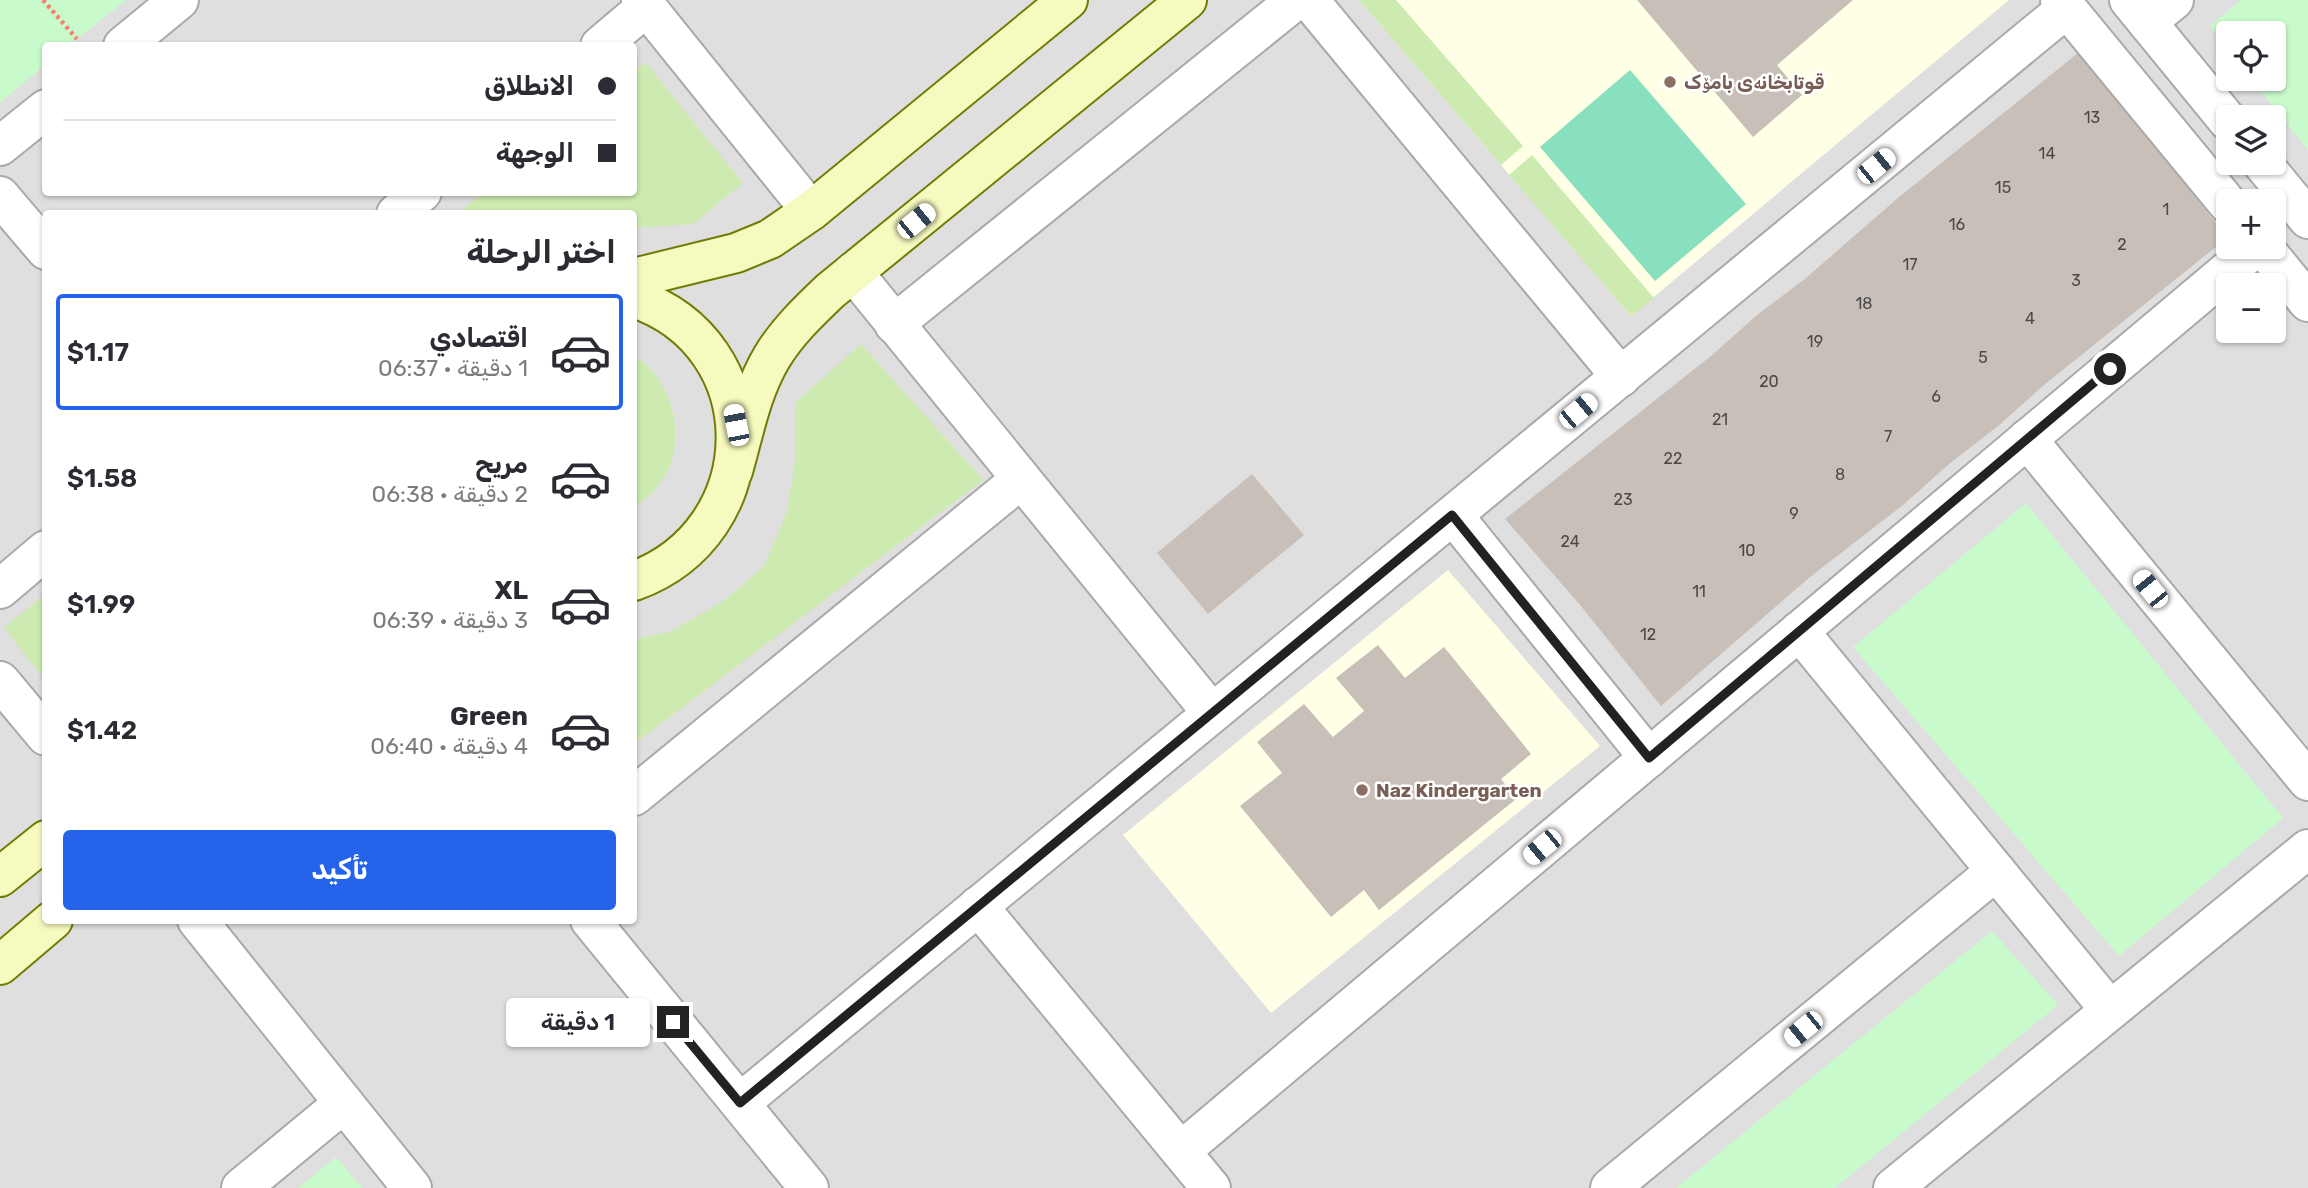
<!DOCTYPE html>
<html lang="ar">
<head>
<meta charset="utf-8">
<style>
  :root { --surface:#fff; --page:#f7f7f7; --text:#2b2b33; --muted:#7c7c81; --line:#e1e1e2; --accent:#2563eb }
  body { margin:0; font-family:Rubik,"Noto Naskh Arabic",sans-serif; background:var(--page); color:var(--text); direction:rtl; height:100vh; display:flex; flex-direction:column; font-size:26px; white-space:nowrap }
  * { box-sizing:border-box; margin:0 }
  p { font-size:23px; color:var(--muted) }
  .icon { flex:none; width:38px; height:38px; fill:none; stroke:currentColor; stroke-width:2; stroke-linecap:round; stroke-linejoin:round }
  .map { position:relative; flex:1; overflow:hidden; direction:ltr }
  .sheet { position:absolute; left:42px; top:210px; width:595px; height:714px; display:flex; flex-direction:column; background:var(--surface); border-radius:7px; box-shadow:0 2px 5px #0004; direction:rtl }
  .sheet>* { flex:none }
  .hud { position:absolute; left:42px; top:42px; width:595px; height:154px; border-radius:7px; box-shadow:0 2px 5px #0004; direction:rtl; display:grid; align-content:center; height:154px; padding:0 21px; background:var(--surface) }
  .tools { position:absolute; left:2216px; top:21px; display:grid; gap:14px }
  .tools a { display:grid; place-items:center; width:70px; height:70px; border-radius:7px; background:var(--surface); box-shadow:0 2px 5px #0004; font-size:35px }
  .end { position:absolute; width:32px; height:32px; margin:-16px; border:9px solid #222; background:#fff; box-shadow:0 0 0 4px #fff }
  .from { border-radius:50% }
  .bubble { position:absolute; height:49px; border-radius:7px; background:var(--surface); box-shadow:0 2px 5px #0004; font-size:23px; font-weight:600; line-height:49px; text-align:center; direction:rtl }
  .car { position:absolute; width:21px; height:42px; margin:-21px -10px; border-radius:9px; box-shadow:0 0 5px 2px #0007; background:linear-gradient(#fff 24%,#345 0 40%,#fff 0 76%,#345 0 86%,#fff 0) }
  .hud b { display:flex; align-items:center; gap:24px; height:66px; font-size:26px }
  .hud b+b { border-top:2px solid var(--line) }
  .hud i { width:18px; height:18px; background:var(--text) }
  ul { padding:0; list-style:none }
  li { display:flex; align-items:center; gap:21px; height:116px; margin:0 14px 10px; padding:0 7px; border:4px solid transparent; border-radius:7px }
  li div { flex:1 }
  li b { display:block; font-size:26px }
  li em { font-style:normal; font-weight:600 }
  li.selected { border-color:var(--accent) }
  li>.icon { width:63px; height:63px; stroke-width:1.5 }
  h2 { padding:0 21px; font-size:32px; line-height:84px }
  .button { display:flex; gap:14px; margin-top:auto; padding:14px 21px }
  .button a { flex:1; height:80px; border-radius:7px; background:var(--accent); color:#fff; font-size:28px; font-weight:600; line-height:80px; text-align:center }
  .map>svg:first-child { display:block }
  .residential { fill:#e0dfdf; fill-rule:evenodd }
  .education { fill:#ffffe5 }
  .grass { fill:#cdebb0 }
  .park { fill:#c8facc }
  .pitch { fill:#88e0be }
  .building { fill:#c7bfb8 }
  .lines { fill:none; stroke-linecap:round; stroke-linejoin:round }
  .street-casing { stroke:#a9a9a9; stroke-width:42 }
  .secondary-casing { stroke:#707d05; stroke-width:42 }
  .path { stroke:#fa8072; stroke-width:4.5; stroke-dasharray:3.5 3.5; stroke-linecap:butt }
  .street { stroke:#fff; stroke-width:38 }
  .secondary { stroke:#f7fabf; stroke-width:38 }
  .route { stroke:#222; stroke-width:9 }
  .education-dot { fill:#8d6e63; stroke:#fff; stroke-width:2.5 }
  .labels { text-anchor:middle; stroke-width:5; stroke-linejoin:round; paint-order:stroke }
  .number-label { font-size:16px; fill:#4b4948 }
  .education-label { font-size:19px; font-weight:bold; fill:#785e54; stroke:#fff; text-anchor:start }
</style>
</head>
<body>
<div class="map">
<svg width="2308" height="1188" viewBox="0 0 2308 1188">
  <rect width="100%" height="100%" fill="#f2efe9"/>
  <path class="residential" d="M0,0h2308v1188h-2308zM2228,33h45v46h-45zM46,46h588v146h-588zM2228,117h45v46h-45zM2228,201h45v46h-45zM46,214h588v706h-588zM2228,285h45v46h-45z"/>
  <g class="education">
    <polygon points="1359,0 2009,0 1631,316"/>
    <polygon points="1448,570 1600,746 1271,1013 1123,835"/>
  </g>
  <g class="grass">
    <polygon points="1359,0 1396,0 1523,146 1501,165"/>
    <polygon points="645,62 743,183 693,224 634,228 634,214 458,213 484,193 634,192 634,71"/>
    <polygon points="1532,155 1654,298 1631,316 1509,175"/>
    <polygon points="861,344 983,480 634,744 634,639 669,632 724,601 764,566 786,514 795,463 795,403"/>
    <path d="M634,355c37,25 52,76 33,117 -8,15 -20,26 -33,36z"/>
    <polygon points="45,594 45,680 4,628"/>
  </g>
  <g class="park">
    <polygon points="0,0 126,0 70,45 46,46 45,65 0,103"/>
    <polygon points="2241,0 2308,0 2308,150 2251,79 2273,79 2273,33 2228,33 2228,49 2210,26"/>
    <polygon points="2026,503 2283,818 2119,956 1853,647"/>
    <polygon points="1992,931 2058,1005 1835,1188 1676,1188"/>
    <polygon points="336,1157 362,1188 298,1188"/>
  </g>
  <polygon class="pitch" points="1630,70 1746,204 1655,281 1540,147"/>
  <g class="building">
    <polygon points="1637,0 1853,0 1777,65 1802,95 1753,137"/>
    <polygon points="2078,53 2153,142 2227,238 2044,385 1998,426 1949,464 1903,505 1810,577 1661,706 1581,606 1505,519 1711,356 1757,315 1806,278 1899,197"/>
    <polygon points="1252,474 1304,535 1208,614 1157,553"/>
    <polygon points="1378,645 1405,678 1444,647 1531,754 1501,779 1516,799 1379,910 1364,890 1331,917 1240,806 1282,773 1257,742 1304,704 1333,737 1364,711 1336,678"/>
  </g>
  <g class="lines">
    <defs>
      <g id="street">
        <polyline points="641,0 811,211"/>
        <polyline points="1309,0 1621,377"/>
        <polyline points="2060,0 2228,204"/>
        <polyline points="2129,0 2228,121"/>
        <polyline points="2147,22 2174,0"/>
        <polyline points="123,46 179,0"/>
        <polyline points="600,46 646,7"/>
        <polyline points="0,146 46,109"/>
        <polyline points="2262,163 2308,219"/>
        <polyline points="0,196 46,250"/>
        <polyline points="396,214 422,192"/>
        <polyline points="2263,247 2308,302"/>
        <polyline points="853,272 1212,713"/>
        <polyline points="894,324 1296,0"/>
        <polyline points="2027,439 2308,781"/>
        <polyline points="1453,515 1649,758"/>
        <polyline points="0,589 46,550"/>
        <polyline points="1799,631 2110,1010"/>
        <polyline points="0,681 46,736"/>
        <polyline points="634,796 1020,480"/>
        <polyline points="978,906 1211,1188"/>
        <polyline points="197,920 412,1188"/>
        <polyline points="590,920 809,1188"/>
        <polyline points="740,1103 2067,8"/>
        <polyline points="1181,1151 2256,247"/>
        <polyline points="241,1188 344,1103"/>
        <polyline points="1610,1188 1996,871"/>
        <polyline points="1893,1188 2308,849"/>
      </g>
      <g id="secondary">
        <polyline points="634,278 736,253 770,239 811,211 1068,0"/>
        <path d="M634,298c137,46 134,234 0,283"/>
        <path d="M733,471c11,-38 18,-79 39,-114 15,-25 37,-46 58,-66l357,-291"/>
        <polyline points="0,877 46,840"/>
        <polyline points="0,965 53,920"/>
      </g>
    </defs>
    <use href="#street" class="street-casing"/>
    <use href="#secondary" class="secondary-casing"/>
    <polyline class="path" points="43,0 77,39"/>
    <use href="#street" class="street"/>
    <use href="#secondary" class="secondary"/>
  </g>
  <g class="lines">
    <polyline class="route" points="673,1022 740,1103 1452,515 1649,758 2110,369"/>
  </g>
  <g class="education-dot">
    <circle cx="1670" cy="82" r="7"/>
    <circle cx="1362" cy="790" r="7"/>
  </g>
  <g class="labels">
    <g class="number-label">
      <text x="2092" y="123">13</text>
      <text x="2047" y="159">14</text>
      <text x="2003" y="193">15</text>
      <text x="2166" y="215">1</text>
      <text x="1957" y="230">16</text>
      <text x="2122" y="250">2</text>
      <text x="1910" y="270">17</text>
      <text x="2076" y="286">3</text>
      <text x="1864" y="309">18</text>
      <text x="2030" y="324">4</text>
      <text x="1815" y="347">19</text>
      <text x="1983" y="363">5</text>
      <text x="1769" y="387">20</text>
      <text x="1936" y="402">6</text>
      <text x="1720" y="425">21</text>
      <text x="1888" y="442">7</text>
      <text x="1673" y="464">22</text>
      <text x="1840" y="480">8</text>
      <text x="1623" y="505">23</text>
      <text x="1794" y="519">9</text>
      <text x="1570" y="547">24</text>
      <text x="1747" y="556">10</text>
      <text x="1699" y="597">11</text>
      <text x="1648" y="640">12</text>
    </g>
    <g class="education-label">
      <text x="1684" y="89">قوتابخانەی بامۆک</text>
      <text x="1376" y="797">Naz Kindergarten</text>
    </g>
  </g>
</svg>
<div class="tools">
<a><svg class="icon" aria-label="locate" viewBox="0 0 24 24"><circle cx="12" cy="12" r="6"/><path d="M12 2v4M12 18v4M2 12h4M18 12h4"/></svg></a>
<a><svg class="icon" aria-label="layers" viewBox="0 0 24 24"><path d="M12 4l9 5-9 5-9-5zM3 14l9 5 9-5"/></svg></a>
<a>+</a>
<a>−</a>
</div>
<i class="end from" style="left:2110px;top:369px"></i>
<i class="end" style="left:673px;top:1022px"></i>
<div class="bubble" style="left:506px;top:998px;width:144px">1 دقيقة</div>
<i class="car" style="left:1876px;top:166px;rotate:51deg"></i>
<i class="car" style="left:916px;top:221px;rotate:51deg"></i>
<i class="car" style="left:1578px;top:411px;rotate:50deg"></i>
<i class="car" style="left:736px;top:425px;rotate:349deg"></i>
<i class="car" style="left:2150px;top:589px;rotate:321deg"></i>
<i class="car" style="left:1542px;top:847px;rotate:230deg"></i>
<i class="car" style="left:1803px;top:1029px;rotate:231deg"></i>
<div class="hud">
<b><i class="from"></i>الانطلاق</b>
<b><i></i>الوجهة</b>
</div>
<section class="sheet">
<h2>اختر الرحلة</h2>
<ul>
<li class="selected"><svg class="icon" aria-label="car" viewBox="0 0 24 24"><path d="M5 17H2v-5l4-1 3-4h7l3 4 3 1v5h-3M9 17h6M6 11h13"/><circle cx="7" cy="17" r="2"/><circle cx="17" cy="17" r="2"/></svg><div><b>اقتصادي</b><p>1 دقيقة · 06:37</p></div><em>$1.17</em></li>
<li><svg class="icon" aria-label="car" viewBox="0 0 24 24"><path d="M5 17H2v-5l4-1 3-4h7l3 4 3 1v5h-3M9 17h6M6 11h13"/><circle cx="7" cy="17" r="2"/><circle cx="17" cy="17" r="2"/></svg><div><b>مريح</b><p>2 دقيقة · 06:38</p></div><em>$1.58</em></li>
<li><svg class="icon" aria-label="car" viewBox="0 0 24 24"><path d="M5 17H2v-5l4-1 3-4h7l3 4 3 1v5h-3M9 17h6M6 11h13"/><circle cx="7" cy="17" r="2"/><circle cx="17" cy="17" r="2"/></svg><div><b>XL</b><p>3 دقيقة · 06:39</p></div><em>$1.99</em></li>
<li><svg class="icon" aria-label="car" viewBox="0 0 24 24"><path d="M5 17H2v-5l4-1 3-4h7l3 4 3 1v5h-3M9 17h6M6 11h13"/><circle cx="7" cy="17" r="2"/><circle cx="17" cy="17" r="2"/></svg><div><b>Green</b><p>4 دقيقة · 06:40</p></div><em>$1.42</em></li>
</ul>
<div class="button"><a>تأكيد</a></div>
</section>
</div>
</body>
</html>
